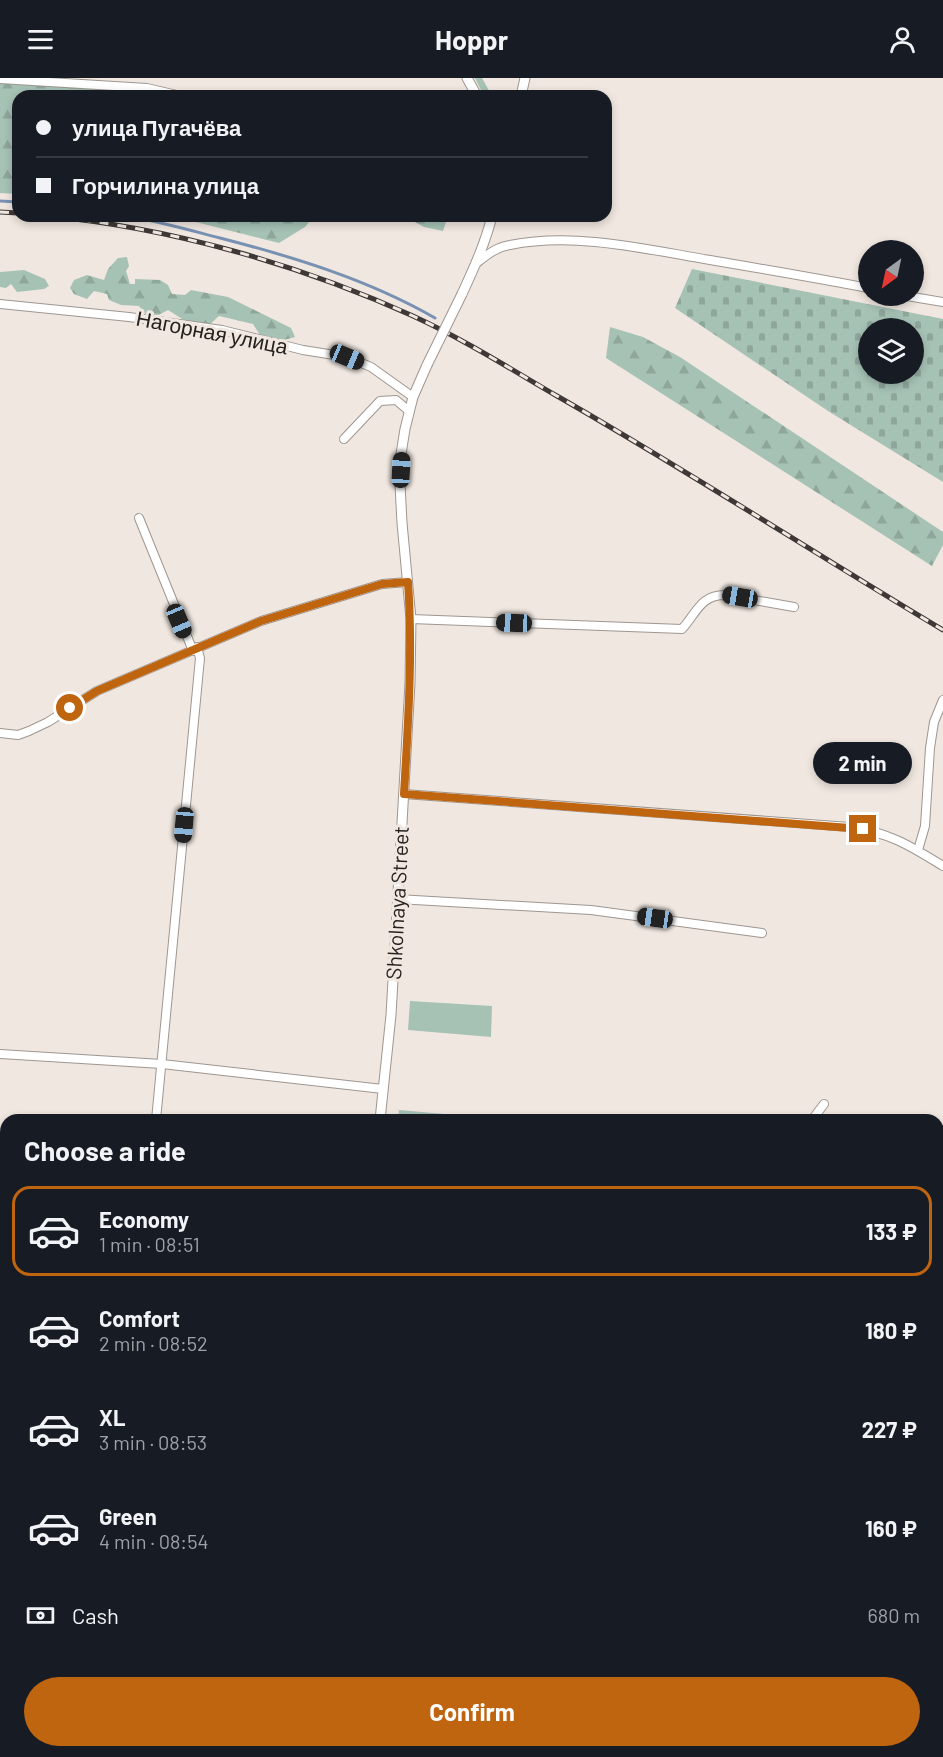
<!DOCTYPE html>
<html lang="en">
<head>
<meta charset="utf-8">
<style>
  :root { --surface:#171b24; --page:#20242c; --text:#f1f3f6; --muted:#9ea1a6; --line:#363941; --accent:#bf640f }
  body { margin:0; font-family:Barlow,sans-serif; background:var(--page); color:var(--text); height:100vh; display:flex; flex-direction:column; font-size:22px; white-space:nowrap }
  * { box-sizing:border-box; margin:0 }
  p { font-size:20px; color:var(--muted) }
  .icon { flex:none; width:33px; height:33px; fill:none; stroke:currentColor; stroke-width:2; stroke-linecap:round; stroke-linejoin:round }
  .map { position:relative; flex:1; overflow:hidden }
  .panel { position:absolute; left:0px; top:1036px; width:944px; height:644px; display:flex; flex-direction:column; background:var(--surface); border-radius:18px 18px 0 0; box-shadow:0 3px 9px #0003 }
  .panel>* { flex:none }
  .guide { position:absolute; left:12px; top:12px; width:600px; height:132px; border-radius:18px; box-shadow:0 3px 9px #0003; display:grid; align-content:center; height:132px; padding:0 24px; background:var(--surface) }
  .needle { width:39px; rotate:213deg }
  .controls { position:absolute; left:858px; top:162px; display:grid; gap:12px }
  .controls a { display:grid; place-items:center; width:66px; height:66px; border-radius:50%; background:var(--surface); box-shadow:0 3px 9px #0003; font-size:30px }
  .end { position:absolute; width:27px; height:27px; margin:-14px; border:8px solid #bf640f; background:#fff; box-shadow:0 0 0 3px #fff }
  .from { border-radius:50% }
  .bubble { position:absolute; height:42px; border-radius:21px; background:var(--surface); box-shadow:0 3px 9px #0003; font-size:20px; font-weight:700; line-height:42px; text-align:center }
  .car { position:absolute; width:18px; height:36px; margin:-18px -9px; border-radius:8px; box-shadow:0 0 4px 2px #0007; background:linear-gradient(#222 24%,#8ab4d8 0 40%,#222 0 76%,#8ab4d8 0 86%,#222 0) }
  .guide b { display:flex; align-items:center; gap:21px; height:57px; font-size:22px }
  .guide b+b { border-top:2px solid var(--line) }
  .guide i { width:15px; height:15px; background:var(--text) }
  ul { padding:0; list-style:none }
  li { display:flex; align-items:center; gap:18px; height:90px; margin:0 12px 9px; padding:0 12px; border:3px solid transparent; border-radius:18px }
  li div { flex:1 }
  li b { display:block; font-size:22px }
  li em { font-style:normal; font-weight:700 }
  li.active { border-color:var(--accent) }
  li>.icon { width:54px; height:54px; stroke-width:1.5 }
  h2 { padding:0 24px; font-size:27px; line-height:72px }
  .pay { display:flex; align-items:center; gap:15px; height:66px; padding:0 24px; font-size:22px }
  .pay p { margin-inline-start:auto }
  .action { display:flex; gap:12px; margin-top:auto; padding:12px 24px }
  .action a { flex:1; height:69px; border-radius:36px; background:var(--accent); color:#fff; font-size:24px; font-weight:700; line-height:69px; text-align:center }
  header { display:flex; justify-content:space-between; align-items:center; height:78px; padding:0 24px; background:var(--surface); font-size:27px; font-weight:700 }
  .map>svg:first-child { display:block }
  .grass { fill:#a6c2b5 }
  .forest { fill:url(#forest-firs) }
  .cemetery { fill:url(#cemetery-stones); fill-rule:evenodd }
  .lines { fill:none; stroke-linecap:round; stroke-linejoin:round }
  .stream { stroke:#7891b3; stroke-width:3 }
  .minor-casing { stroke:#9e9690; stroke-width:10 }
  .tertiary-casing { stroke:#9e9690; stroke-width:11 }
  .minor { stroke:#fff; stroke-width:8 }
  .tertiary { stroke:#fff; stroke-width:9 }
  .rail-casing { stroke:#3e3937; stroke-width:5 }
  .rail { stroke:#f0e7e0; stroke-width:3; stroke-dasharray:9; stroke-linecap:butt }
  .tertiary-bridge-casing { stroke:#9e9690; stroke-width:11; stroke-linecap:butt }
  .tertiary-bridge { stroke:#fff; stroke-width:9 }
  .route { stroke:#bf640f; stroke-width:8 }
  .labels { text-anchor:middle; stroke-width:6; stroke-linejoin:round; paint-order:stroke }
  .street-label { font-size:21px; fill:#25211f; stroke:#f0e7e0 }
</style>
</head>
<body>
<header><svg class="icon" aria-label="menu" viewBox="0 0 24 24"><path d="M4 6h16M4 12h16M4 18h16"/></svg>Hoppr<svg class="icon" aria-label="person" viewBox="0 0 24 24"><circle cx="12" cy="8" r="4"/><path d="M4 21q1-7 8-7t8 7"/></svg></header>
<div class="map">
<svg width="943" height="1679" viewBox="0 0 943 1679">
  <defs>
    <pattern id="forest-firs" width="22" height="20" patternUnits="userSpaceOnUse" patternTransform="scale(1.5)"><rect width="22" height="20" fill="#a6c2b5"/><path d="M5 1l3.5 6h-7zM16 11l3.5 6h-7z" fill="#8fa69b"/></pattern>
    <pattern id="cemetery-stones" width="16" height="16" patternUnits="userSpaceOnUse" patternTransform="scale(1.5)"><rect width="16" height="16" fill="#a6c2b5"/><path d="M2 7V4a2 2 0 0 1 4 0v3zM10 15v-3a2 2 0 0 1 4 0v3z" fill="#8fa69b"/></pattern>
  </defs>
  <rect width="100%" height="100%" fill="#f0e7e0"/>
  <g class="grass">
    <polygon points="475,0 482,0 492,18 484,18"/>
    <polygon points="410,923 492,928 491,959 408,952"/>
    <polygon points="399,1032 512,1042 398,1042"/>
  </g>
  <g class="forest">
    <polygon points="0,3 122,11 154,18 18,18 18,116 0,115"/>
    <polygon points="162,138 314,138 305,149 279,165 184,141"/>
    <polygon points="404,138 448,138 443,153 424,149"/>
    <polygon points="127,179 129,188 126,193 130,206 135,206 135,201 160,202 168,207 172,216 185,217 191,212 228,219 291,250 295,259 284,262 260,257 253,246 219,238 209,247 187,244 168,232 155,239 147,238 139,228 121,227 109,222 107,216 94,213 87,221 74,216 70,210 74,202 87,197 104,202 108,191 118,180"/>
    <polygon points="24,192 45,201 49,208 44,211 17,214 11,206 6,210 0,209 0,194"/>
    <polygon points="610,249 643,259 680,279 943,454 943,467 932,488 606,280"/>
  </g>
  <path class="cemetery" d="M692,191l251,50v163l-115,-71 -153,-103zM868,250h46v46h-46z"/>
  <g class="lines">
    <g class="stream">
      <polyline points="0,123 18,124"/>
      <path d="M126,138c32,5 63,14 94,22 74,19 149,42 215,80"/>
    </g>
    <defs>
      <g id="minor">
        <polyline points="0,1 147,10 181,18"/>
        <path d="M478,184c10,-8 19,-15 32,-17 65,-13 135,4 200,15 53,9 106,18 158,28"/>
        <polyline points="907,218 943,224"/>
        <polyline points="0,226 129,239 222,252 303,272 347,279 371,289 413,319"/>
        <polyline points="344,361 380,323 396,322 409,333"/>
        <polyline points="139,440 193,573"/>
        <path d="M411,541l271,10c15,-17 19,-34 43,-34l69,12"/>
        <polyline points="0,655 18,657 29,653 48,644 97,613 261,543 382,506 408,504"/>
        <path d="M404,716l446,33c40,6 59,18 93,39"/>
        <polyline points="918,772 925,748 930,670 934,644 943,622"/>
        <polyline points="397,821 591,832 762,855"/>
        <polyline points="0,976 162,986 383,1011"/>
        <polyline points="156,1042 200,580 197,569"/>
        <polyline points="812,1042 824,1026"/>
        <polyline points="938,1178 943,1171"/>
        <polyline points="938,1365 943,1368"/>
        <polyline points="0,1441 6,1442"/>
        <polyline points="938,1508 943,1512"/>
        <polyline points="6,1515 1,1554 6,1565"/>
        <polyline points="938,1651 943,1647"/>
        <polyline points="0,1668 6,1665"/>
        <polyline points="25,1674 28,1679"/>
        <polyline points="191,1674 191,1679"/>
        <polyline points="901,1679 908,1674"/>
      </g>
      <g id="tertiary">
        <polyline points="467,0 477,18"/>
        <polyline points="521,18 525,0"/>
        <path d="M462,216c12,-26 23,-50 30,-78"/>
        <polyline points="380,1042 391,937 410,605 411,541 402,445 400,407 401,376 405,351 413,319 427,287"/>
        <polyline points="345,1674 345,1679"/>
      </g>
    </defs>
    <use href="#minor" class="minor-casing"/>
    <use href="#tertiary" class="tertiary-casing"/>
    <use href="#minor" class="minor"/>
    <use href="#tertiary" class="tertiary"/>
    <defs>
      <g id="rail">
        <polyline points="0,134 18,135"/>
        <path d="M46,138c123,11 255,49 367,100 50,23 96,52 144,80 131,75 257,157 386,234"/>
      </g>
    </defs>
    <use href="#rail" class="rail-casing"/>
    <use href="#rail" class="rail"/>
    <defs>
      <polyline id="tertiary-bridge" points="427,287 462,216"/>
    </defs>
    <use href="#tertiary-bridge" class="tertiary-bridge-casing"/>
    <use href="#tertiary-bridge" class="tertiary-bridge"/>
  </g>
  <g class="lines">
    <path class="route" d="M70,630l27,-17 164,-70 121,-37 26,-2c5,71 0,142 -4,212l459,35"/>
  </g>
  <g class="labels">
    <g class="street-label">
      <text transform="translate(212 255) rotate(11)" y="7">Нагорная улица</text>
      <text transform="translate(398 825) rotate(-87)" y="7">Shkolnaya Street</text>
    </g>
  </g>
</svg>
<div class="controls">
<a><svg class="needle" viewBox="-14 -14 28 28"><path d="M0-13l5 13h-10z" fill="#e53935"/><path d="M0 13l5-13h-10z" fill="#9ea1a6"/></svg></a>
<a><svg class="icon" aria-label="layers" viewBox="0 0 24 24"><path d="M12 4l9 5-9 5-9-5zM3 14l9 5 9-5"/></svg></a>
</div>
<i class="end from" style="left:70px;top:630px"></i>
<i class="end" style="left:863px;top:751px"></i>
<div class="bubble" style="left:813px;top:664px;width:99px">2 min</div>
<i class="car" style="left:347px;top:279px;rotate:113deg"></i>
<i class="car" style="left:401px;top:392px;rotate:3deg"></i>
<i class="car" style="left:740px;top:519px;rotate:280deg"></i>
<i class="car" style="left:179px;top:543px;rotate:157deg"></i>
<i class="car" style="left:514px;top:545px;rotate:272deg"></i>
<i class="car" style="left:184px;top:747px;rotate:185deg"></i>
<i class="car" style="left:655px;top:840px;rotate:278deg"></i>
<div class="guide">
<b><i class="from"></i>улица Пугачёва</b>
<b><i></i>Горчилина улица</b>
</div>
<section class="panel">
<h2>Choose a ride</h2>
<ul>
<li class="active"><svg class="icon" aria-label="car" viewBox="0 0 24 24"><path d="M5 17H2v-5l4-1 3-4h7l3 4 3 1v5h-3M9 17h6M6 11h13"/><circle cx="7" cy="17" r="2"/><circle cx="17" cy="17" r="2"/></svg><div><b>Economy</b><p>1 min · 08:51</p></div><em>133 ₽</em></li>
<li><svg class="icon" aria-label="car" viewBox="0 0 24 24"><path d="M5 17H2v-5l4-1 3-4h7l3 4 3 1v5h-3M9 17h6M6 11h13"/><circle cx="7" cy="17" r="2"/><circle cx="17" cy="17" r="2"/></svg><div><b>Comfort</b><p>2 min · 08:52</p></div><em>180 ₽</em></li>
<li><svg class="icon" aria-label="car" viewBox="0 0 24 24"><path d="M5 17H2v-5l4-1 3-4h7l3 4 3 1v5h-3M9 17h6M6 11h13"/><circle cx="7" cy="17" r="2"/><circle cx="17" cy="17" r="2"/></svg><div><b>XL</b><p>3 min · 08:53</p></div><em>227 ₽</em></li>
<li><svg class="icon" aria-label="car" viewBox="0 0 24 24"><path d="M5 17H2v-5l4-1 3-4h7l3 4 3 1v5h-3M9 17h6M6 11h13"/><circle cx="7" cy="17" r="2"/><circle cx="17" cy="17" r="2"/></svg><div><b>Green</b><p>4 min · 08:54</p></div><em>160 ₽</em></li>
</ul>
<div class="pay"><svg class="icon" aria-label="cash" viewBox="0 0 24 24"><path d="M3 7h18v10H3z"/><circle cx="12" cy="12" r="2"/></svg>Cash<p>680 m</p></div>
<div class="action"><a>Confirm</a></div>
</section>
</div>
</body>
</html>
